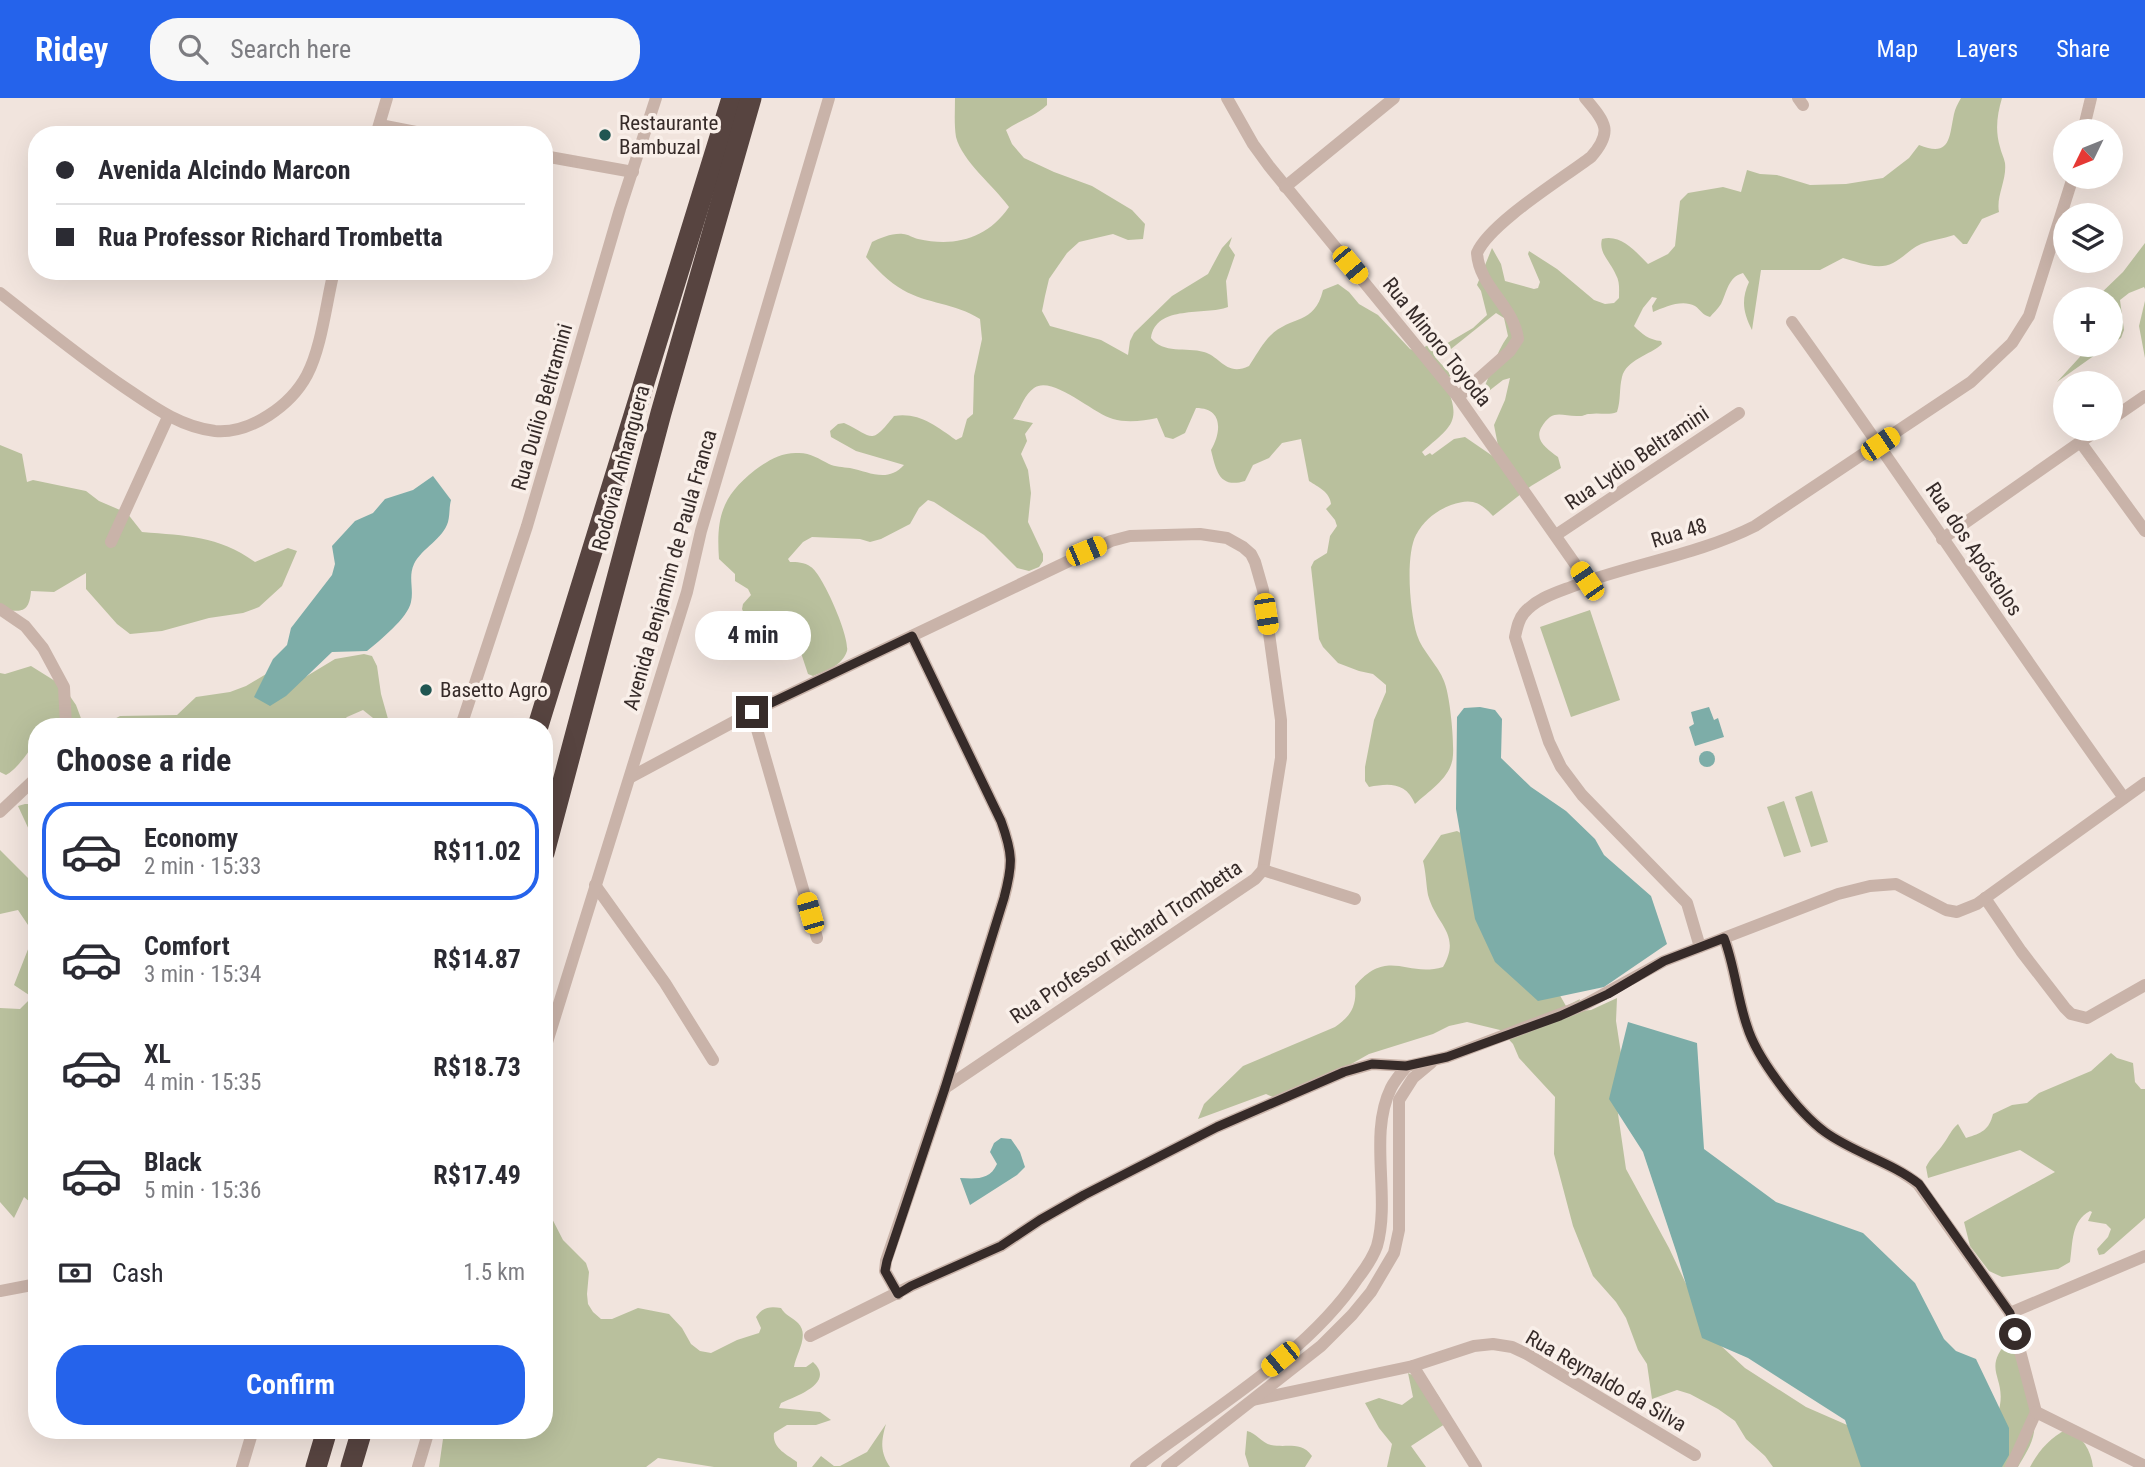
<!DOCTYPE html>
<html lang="en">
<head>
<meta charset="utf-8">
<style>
  :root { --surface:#fff; --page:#f7f7f7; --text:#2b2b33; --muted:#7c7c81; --line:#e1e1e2; --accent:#2563eb }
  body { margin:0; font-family:"Roboto Condensed",sans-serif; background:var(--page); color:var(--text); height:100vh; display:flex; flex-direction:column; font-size:26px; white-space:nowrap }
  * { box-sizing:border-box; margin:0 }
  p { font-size:23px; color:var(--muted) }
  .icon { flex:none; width:38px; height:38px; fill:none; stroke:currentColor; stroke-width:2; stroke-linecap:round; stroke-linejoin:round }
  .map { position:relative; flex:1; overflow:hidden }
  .drawer { position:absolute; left:28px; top:620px; width:525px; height:721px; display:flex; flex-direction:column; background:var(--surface); border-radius:28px; box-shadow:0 7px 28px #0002 }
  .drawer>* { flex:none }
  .hud { position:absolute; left:28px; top:28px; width:525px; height:154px; border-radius:28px; box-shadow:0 7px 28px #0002; display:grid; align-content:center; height:154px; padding:0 28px; background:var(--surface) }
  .needle { width:46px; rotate:227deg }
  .buttons { position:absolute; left:2053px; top:21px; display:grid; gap:14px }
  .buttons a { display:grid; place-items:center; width:70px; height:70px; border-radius:50%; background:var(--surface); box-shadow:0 7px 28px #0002; font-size:35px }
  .end { position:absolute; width:32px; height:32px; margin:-16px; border:9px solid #362b29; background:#fff; box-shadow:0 0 0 4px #fff }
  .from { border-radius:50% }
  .bubble { position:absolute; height:49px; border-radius:24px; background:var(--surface); box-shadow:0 7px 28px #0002; font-size:23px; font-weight:700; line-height:49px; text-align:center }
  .car { position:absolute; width:21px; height:42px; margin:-21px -10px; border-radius:9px; box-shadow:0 0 5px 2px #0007; background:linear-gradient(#f5c518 24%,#345 0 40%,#f5c518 0 76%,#345 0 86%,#f5c518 0) }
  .hud b { display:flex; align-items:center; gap:24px; height:66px; font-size:26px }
  .hud b+b { border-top:2px solid var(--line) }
  .hud i { width:18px; height:18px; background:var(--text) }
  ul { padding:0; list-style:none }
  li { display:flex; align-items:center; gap:21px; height:98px; margin:0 14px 10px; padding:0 14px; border:4px solid transparent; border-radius:28px }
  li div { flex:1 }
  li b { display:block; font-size:26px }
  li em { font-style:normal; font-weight:700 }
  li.on { border-color:var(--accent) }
  li>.icon { width:63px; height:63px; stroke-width:1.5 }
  h2 { padding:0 28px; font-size:32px; line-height:84px }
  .pay { display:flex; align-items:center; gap:18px; height:77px; padding:0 28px; font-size:26px }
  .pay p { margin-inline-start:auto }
  .button { display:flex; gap:14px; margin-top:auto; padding:14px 28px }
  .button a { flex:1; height:80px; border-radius:28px; background:var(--accent); color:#fff; font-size:28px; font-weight:700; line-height:80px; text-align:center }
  header { display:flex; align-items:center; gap:42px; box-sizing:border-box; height:98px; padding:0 35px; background:var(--accent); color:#fff }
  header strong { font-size:33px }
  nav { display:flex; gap:38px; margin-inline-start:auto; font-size:24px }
  .search { width:490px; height:63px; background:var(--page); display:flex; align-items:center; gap:18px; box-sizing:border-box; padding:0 24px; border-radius:28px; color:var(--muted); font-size:26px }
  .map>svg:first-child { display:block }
  .green { fill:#b9c09d; fill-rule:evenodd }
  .water { fill:#7dada8 }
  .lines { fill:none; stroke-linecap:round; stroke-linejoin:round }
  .minor { stroke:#c9b3a9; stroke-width:12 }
  .motorway { stroke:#574440; stroke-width:21 }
  .route { stroke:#362b29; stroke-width:9 }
  .poi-dot { fill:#205652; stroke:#f9efe9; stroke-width:2.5 }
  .labels { text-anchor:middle; stroke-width:7; stroke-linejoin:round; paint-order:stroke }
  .poi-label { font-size:21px; fill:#362b29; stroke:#f9efe9; text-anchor:start }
  .street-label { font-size:21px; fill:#362b29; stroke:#f9efe9 }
</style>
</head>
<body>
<header>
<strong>Ridey</strong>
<div class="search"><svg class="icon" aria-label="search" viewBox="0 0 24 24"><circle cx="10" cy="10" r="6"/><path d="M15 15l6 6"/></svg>Search here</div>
<nav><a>Map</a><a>Layers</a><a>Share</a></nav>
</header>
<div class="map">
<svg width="2145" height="1369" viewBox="0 0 2145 1369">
  <rect width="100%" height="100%" fill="#f1e4dd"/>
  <g class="green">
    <path d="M955,0h92v7c-13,12 -27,15 -41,25l6,14 12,14 30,14 38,14 40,24 13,14 -2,15 -15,1 -15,-6 -34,8 -12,11 -18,26 -4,17 -3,15 8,15 51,14 27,15 2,-14 4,-8 38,-37 36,-22 14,-26 10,-11 -3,9 6,9 -9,26 2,26c-23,9 -72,-3 -77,31 12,16 35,9 53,14 16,4 22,25 45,14 6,-9 12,-20 19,-28 22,-24 46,-11 55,-48l15,-6 11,8 10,12 19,11 32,34 9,3 7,-6 13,2 34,-20 14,-13 -6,-24 -4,-6 15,-37 9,16 4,17 29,8 4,-1 2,-6 -12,-28 1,-3 28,18 37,31 11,4 9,-1 5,-5c0,-8 1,-16 -3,-23 -5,-13 -18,-22 -14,-36 19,-5 33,12 46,25l20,-10 7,-8 5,-45 8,-8 35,-6 18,5 6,-22 13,4 17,1 33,10 36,-1 37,-6 26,-20 10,-13c32,13 30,-8 35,-31 1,-5 4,-11 7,-16h41c-5,17 -7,32 -2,49 1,5 4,11 5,16 2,17 -9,33 -6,49l-17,7 -15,25h-4l-9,-9c-11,4 -23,5 -33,9 -11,5 -18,14 -28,19 -15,8 -35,-1 -50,-5l-23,12h-59l-9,60c-9,-18 -11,-30 -3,-48l-6,-9c-15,4 -16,19 -22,31 -3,5 -8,9 -11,13 -8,-2 -9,-7 -15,-11 -13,-7 -30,1 -42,6l-1,-6 5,-8 -5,-1 -9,11 -9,18c8,8 15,14 27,15l1,3c-12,11 -36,16 -40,33 -3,12 -1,23 -5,35 -10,4 -17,0 -27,2 -6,0 -4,2 -11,2 -17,1 -26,-9 -38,12 -7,13 8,22 17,29l3,11 -30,18 -38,30c-14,-15 -22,-18 -42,-11 -15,6 -27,15 -35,30 -11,21 -6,78 1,100 5,16 21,30 27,46 6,14 10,58 9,74 -1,22 -23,35 -38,49 -9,-22 -26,-21 -46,-17l-4,-6v-14l9,-47 12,-28v-7l-13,-11 -14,-3 -21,-8 -15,-16 -4,-8 -8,-72 3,-6 13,-8 3,-17 7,-10 -2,-6 -9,-11 5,-5c-1,-12 -13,-17 -22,-23l-8,-42 -19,4 -13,15 -16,7 -8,16c-26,8 -29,-11 -34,-31 10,-17 13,-42 -15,-42l-11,25 -12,6 -8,-2 -8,-19c-13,3 -31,5 -44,1 -20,-5 -60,-44 -79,-31 -11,8 -13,21 -21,31l20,4 -8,11 2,7 -6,13 7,16 3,23 -3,29 15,32v7l-4,6 -10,4 -12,-3 -33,-33 -50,-33 -6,-2 -9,8 -9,16 -29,15 -11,3 -10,-3 -48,-2 -9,5 -15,17 2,3c7,0 14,0 21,5 12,8 39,70 36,84 -5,15 -21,20 -34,25l-5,-2 -8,-24 -6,-6 -35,3 -17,-38 1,-5 8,-9 -3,-6 -13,-8v-7l-16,-15c-3,-42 3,-63 36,-89 14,-10 26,-18 44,-17 12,0 20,6 30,11 6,3 14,3 21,4 19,4 38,15 54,-3l-48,-14 -25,-14 -1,-6 8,-7 6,-1c30,14 26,23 50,-7 25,-4 42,10 62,24l6,-3 5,-18 6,-5 1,-38 8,-37 -2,-20c-25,-16 -53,-15 -77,-29 -14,-8 -27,-21 -37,-33l6,-15c9,-4 20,-9 31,-8 5,0 10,4 15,5 37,8 69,0 91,-32 -15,-21 -47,-46 -53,-70 -2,-13 -1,-26 -1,-39zM1496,215l8,5 4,18c-13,18 -17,37 -26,57l3,1 18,-14 7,-2 -5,22 -11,25 6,31 -3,3 -32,-22 -11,2 -22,16 -2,-2 -5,3 -3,-4c31,-27 40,-30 23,-70l6,-7 -16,-18 16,-8z"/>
    <polygon points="2145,145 2145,191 2144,189 2129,195 2120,202 2124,232 2121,240 2111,246 2110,201 2095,201 2123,174"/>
    <polygon points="2145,203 2145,260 2139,228"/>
    <polygon points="2089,247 2109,247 2057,284 2088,250"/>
    <path d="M0,347l22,9 5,28 6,-2 53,11 13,10 28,12 15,19c45,4 75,3 113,30l33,-14 9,3 -15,35 -23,21 -16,6 -34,5 -47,13 -32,3 -13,-10 -31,-35v-16l-32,19 -23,-1c-2,24 -11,20 -31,19z"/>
    <polygon points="1590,512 1620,602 1571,619 1540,529"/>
    <path d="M364,556l8,2 5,10 4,28 9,32h-7l-20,-16 -16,7 -10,9h-300c0,2 0,11 -1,12 -4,11 -20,32 -30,37l-6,-3v-99l5,1 26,-8 32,20 13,19 6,16 25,2 13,-7 57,-1 19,-18 34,-5 16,-6 27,-16 24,12 38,-23z"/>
    <polygon points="1812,693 1828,744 1811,749 1795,699"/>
    <polygon points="1784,703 1801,754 1784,759 1767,709"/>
    <polygon points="25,706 37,706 37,749 18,708"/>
    <path d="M1457,733l13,7 96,168 14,-7 -2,5 3,7 10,-1 26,-12 -1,23 6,39 -6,40 10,69 43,79 37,78 13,18 26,24 61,39 48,21 16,39h-97l-8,-11 -19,-17 -11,-18 -17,-12 -28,-15 -13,-4 -25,9 -5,-35 -9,-14 -12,-32 -10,-16 -23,-26 -20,-50 -19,-72 1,-57 -36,-39 -6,-14 -13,-14 -33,-8 -18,4 -16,8 -64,20 -85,48 -18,-8 -68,25 6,-15 39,-38 92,-39c16,-11 22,-21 20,-41 33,-39 51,-8 88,-19 19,-33 -7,-42 -15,-72 -2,-11 -2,-23 -5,-34l18,-26z"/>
    <polygon points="0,752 37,789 37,1110 24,1099 14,1120 0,1104 0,910 20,911 32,899 14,887 34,836 18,812 0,816"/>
    <path d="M2111,955l6,5 16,5 2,19 6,7h4v129l-41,36 -5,1 -2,-6 11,-12 3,-8 -5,-5 -18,-3 4,-9 -2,-1c-19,10 -17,31 -20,51l-12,7 -56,8 -13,-6 -19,-25 -6,-24 91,-50 -35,-22 -92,28 -2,-11c5,-10 12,-15 18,-24 5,-7 7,-13 14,-19l8,14c16,-5 23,-8 27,-24l19,-9 15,-2 12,-10 52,-22z"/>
    <path d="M544,1105l19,37 23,23 3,9 -2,22 1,10 5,8 8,7h11l26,-11 31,6 13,14 9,16 9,7 11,2 26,-13 22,-7 2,-5 -5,-11c7,-10 14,-11 25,-9 5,8 11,9 17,15 12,12 -2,31 -4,44h12l7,-5c23,21 -17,34 -32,41l-2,5 41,4 11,8 -15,5h-29l-13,8c-2,15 12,21 23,29v5h-83l-56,-9 -12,9h-207l4,-28 4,-9h97z"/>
    <path d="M2010,1241c22,21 27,63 24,93 -2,13 -10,24 -16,35h-42c9,-20 21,-40 24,-62 5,-30 -19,-36 10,-66z"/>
    <path d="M1408,1275c25,12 34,21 40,49l-37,24 15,21h-39l5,-23 -13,-16 -14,-25 14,-5 23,7 11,-8z"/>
    <path d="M886,1326c-5,17 -6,28 4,43h-78l9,-11 13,10h6l27,-14z"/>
    <path d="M2067,1331c15,7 24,21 26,38h-63c9,-17 20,-29 37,-38z"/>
    <path d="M1247,1333c9,2 15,12 24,14 16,3 30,-4 41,11l-7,11h-56l-4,-13z"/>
  </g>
  <g class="water">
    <path d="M433,378l18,24c-2,7 -1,15 -3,22 -5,17 -26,26 -34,42 -6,13 0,25 -3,38 -3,16 -32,39 -44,49l-35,1 -46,44 -16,10 -16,-9 19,-38 14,-14 4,-17 41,-53 3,-11 -3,-18 23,-25 18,-8 12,-14 28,-9z"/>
    <polygon points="1480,609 1495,612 1502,621 1501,660 1531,689 1566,713 1595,741 1604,757 1651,798 1667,846 1604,889 1538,903 1495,864 1475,821 1456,711 1457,619 1464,610"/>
    <polygon points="1709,609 1714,622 1718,620 1724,639 1695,648 1689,629 1694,626 1691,614"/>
    <circle cx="1707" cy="661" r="8"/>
    <polygon points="1628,924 1697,945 1704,1051 1776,1104 1863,1135 1915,1185 1944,1241 1956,1253 1976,1261 2009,1330 2009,1357 2002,1369 1861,1369 1845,1322 1748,1260 1702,1240 1677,1156 1643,1054 1609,1001"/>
    <path d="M1001,1040l10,1 9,13 5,15 -8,8 -47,30 -10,-27c16,1 30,2 37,-14l-7,-12 4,-9z"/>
  </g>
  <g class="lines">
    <g class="minor">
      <polyline points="1227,0 1253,46 1269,68 1458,299 1587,483"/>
      <polyline points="1798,0 1803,7"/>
      <polyline points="380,27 431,37"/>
      <polyline points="2083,33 2091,0"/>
      <polyline points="376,37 387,0"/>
      <polyline points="544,58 633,74"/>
      <polyline points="1285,89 1394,0"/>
      <path d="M0,195c41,32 81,65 124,94 28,19 56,40 91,44 36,3 76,-26 92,-56 15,-29 19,-72 27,-104"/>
      <path d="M1792,224c113,157 219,319 332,476"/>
      <path d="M1458,299l52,-46 8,-12c-4,-33 -39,-52 -41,-86 13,-30 85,-74 114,-96 23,-26 14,-35 -6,-59"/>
      <polyline points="2110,322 2145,298"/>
      <polyline points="2081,345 2145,433"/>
      <polyline points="1556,437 1739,315"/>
      <polyline points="1942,441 2099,331"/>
      <polyline points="111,444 168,319"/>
      <polyline points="0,511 25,528 43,550 64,589 66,628"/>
      <polyline points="752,614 817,840"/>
      <polyline points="461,628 527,428 620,111 656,0"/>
      <polyline points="631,679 752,614 1111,443 1130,438 1200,436 1227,440 1243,449 1251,456 1255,464 1263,492 1281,622 1281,660 1263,772 1255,781 945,990"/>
      <polyline points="0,714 37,679"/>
      <polyline points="1263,772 1355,801"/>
      <polyline points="595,787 665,885 713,962"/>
      <polyline points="1985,800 2021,853 2065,910 2071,916 2087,920 2145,887"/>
      <path d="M1724,840c11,29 13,59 23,88 10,33 51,86 78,106 29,21 66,30 93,52l92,129 26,99 -25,55"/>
      <path d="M1700,849l-13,-44 -105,-108 -21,-28 -12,-25 -34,-105c2,-9 3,-17 9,-24 12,-14 31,-20 47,-26 60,-23 127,-32 184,-61l216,-144 41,-39 17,-27 44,-139"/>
      <polyline points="544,954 687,494 701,433 829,0"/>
      <polyline points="0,1193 37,1186"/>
      <path d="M898,1196l-13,-23 1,-10 59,-173 59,-190c9,-34 9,-43 -3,-77l-89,-185"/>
      <polyline points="2010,1215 2145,1158"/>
      <polyline points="810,1238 911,1188 1001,1148 1040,1122 1084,1097 1217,1029 1344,974 1372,966 1407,968 1447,959 1584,907 1664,863 1838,796 1870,788 1896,786 1946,812 1957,814 1977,806 2145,685"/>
      <polyline points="1413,1268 1476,1369"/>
      <polyline points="1253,1302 1413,1268 1474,1248 1493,1246 1512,1249 1527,1256 1695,1357"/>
      <polyline points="2036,1314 2145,1368"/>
      <polyline points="242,1369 253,1332"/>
      <polyline points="418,1369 429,1332"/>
      <path d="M1136,1369c72,-55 172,-113 222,-189 7,-9 15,-21 19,-32 14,-50 -9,-111 14,-158 4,-8 10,-15 16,-22"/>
      <polyline points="1167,1369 1321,1248 1352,1217 1371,1194 1394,1155 1399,1132 1399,1002 1413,980 1431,965"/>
    </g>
    <g class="motorway">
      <polyline points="538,628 732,0"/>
      <polyline points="544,755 661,315 751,0"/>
      <polyline points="316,1369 327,1332"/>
      <polyline points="351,1369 362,1332"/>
    </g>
  </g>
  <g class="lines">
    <path class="route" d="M752,614l160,-76 89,185c12,33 12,43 3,77l-59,190 -58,173 -2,10 13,23 13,-8 90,-40 39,-26 44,-25 133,-68 127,-55 28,-8 34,2 41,-9 113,-41 48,-22 56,-33 60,-23c11,29 13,59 23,88 10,33 51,86 78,106 29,21 66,30 94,52l91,129 5,21"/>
  </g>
  <g class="poi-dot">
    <circle cx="605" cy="37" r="7"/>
    <circle cx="426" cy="592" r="7"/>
  </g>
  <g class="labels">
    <g class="poi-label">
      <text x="619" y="32">Restaurante<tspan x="619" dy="24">Bambuzal</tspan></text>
      <text x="440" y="599">Basetto Agro</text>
    </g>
    <g class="street-label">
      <text transform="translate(1437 244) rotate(51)" y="7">Rua Minoro Toyoda</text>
      <text transform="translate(542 309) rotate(-74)" y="7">Rua Duílio Beltramini</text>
      <text transform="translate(1637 360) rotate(-34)" y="7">Rua Lydio Beltramini</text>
      <text transform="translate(621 370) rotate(-75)" y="7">Rodovia Anhanguera</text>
      <text transform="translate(1679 435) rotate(-17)" y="7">Rua 48</text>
      <text transform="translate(1974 451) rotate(56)" y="7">Rua dos Apóstolos</text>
      <text transform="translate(670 472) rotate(-74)" y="7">Avenida Benjamim de Paula Franca</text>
      <text transform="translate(1126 844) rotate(-34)" y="7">Rua Professor Richard Trombetta</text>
      <text transform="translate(1606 1283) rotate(30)" y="7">Rua Reynaldo da Silva</text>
    </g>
  </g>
</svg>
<div class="buttons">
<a><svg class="needle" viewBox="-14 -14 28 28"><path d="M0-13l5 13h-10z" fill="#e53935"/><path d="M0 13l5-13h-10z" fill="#7c7c81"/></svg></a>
<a><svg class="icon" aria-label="layers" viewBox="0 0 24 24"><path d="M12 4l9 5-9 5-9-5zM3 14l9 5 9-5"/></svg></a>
<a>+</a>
<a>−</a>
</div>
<i class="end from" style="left:2015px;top:1236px"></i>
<i class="end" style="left:752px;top:614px"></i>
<div class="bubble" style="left:695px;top:513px;width:116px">4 min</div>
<i class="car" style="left:1350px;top:167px;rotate:140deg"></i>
<i class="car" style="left:1880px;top:346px;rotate:56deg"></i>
<i class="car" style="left:1086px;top:453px;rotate:67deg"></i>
<i class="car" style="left:1587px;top:483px;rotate:326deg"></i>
<i class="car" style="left:1266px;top:516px;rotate:171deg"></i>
<i class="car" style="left:810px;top:815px;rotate:344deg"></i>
<i class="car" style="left:1280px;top:1261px;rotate:231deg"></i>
<div class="hud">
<b><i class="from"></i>Avenida Alcindo Marcon</b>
<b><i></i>Rua Professor Richard Trombetta</b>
</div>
<section class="drawer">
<h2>Choose a ride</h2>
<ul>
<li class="on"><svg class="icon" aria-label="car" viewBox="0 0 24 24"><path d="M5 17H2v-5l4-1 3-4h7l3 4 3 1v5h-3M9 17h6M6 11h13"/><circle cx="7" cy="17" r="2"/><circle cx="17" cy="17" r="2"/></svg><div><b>Economy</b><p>2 min · 15:33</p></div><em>R$11.02</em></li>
<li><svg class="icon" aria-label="car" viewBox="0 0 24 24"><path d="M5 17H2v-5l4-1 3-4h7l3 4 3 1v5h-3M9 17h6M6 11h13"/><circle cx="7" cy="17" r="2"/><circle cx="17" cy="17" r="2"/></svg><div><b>Comfort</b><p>3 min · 15:34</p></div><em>R$14.87</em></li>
<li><svg class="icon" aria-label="car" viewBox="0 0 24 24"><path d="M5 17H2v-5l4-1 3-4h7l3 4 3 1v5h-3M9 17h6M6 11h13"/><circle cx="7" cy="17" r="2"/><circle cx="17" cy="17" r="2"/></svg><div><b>XL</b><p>4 min · 15:35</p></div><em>R$18.73</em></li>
<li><svg class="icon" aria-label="car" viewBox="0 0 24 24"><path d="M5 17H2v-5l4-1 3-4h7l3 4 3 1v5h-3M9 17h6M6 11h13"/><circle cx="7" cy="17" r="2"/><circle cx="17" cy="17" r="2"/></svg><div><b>Black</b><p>5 min · 15:36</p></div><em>R$17.49</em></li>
</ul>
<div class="pay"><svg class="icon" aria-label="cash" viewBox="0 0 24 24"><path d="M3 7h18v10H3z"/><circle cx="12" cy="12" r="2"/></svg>Cash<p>1.5 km</p></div>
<div class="button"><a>Confirm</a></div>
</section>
</div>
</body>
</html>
